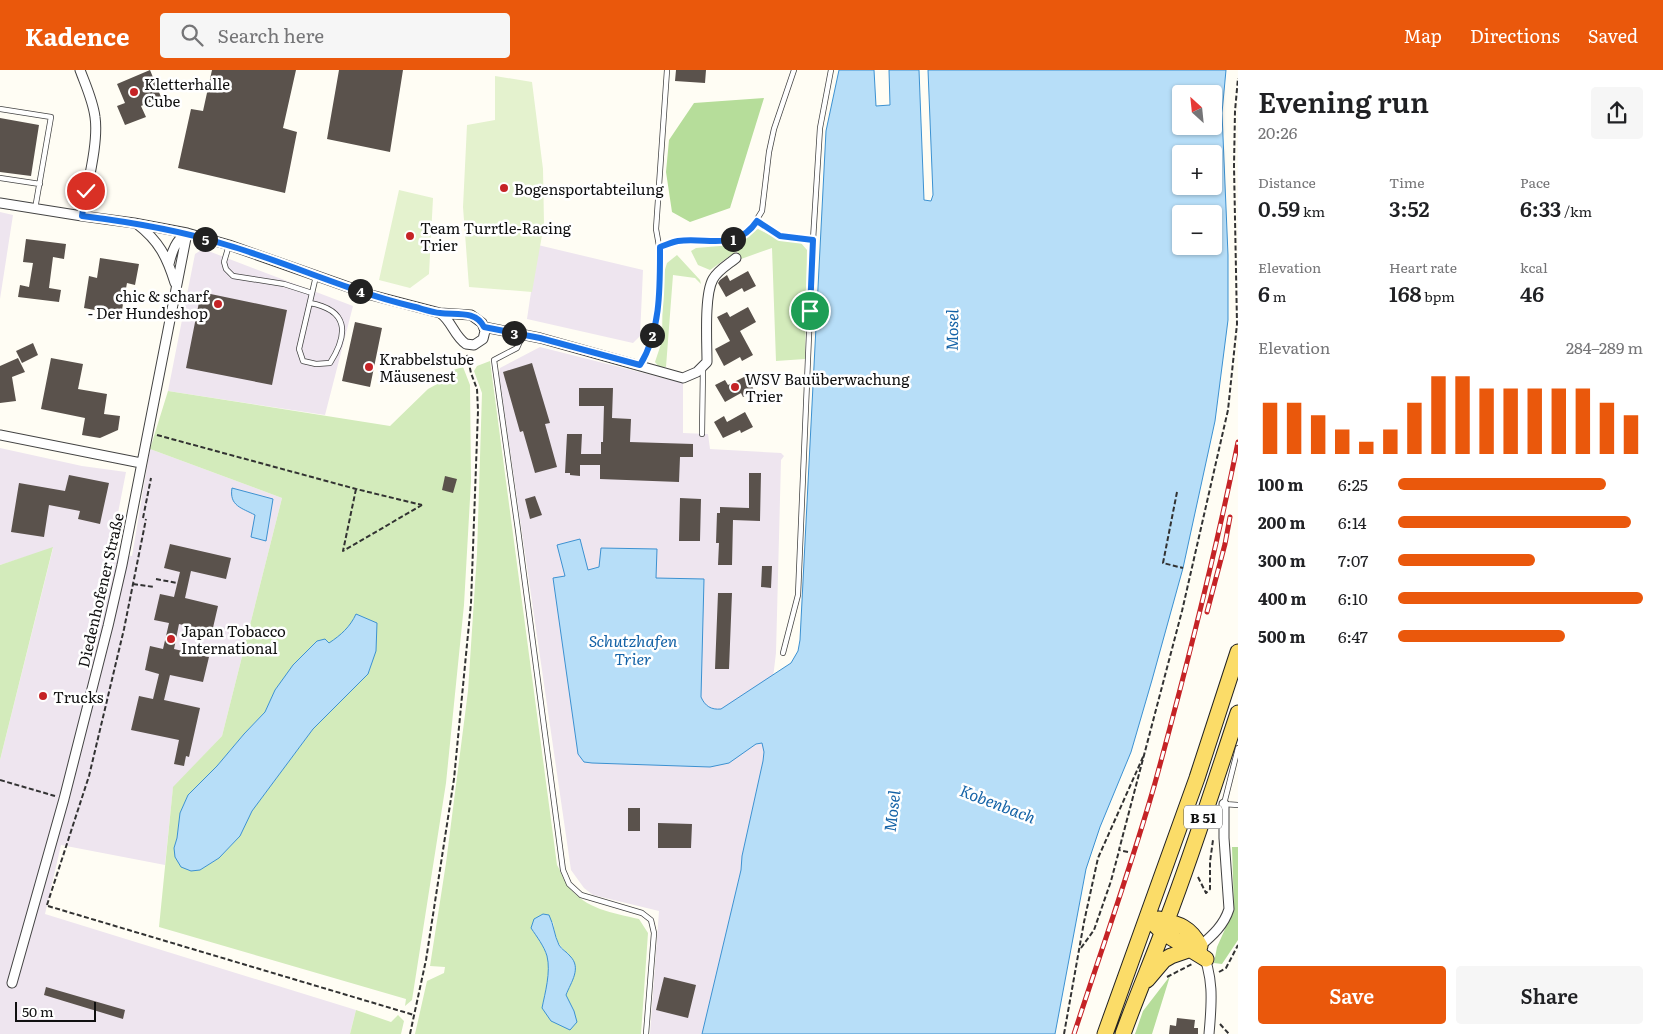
<!DOCTYPE html>
<html lang="en">
<head>
<meta charset="utf-8">
<style>
  :root { --surface:#fff; --page:#f6f6f6; --text:#202124; --muted:#757577; --accent:#ea580c }
  body { margin:0; font-family:Literata,serif; background:var(--page); color:var(--text); height:100vh; display:flex; flex-direction:column; font-size:19px; white-space:nowrap }
  * { box-sizing:border-box; margin:0 }
  p { font-size:16px; color:var(--muted) }
  .icon { flex:none; width:28px; height:28px; fill:none; stroke:currentColor; stroke-width:2; stroke-linecap:round; stroke-linejoin:round }
  .map { position:relative; flex:1; overflow:hidden }
  .sheet { display:flex; flex-direction:column; background:var(--surface); width:425px }
  .sheet>* { flex:none }
  .needle { width:32px; rotate:333deg }
  .fabs { position:absolute; left:1172px; top:15px; display:grid; gap:10px }
  .fabs a { display:grid; place-items:center; width:50px; height:50px; border-radius:5px; background:var(--surface); box-shadow:0 1px 4px #0004; font-size:25px }
  .scale { position:absolute; left:15px; bottom:12px; width:81px; box-sizing:border-box; padding-left:5px; border:2px solid #101010; border-top:0; font-size:14px; line-height:18px; white-space:nowrap; color:#101010; -webkit-text-stroke:4px #fff; paint-order:stroke }
  .pin { position:absolute; display:grid; place-items:center; width:42px; height:42px; color:#fff; margin:-21px; border:2px solid #fff; border-radius:50%; box-shadow:0 1px 5px #0007 }
  .km { position:absolute; width:25px; height:25px; margin:-12px; border-radius:50%; background:#222; color:#fff; font-size:14px; line-height:25px; text-align:center }
  .round { display:grid; place-items:center; flex:none; width:52px; height:52px; border-radius:5px; background:var(--page) }
  .head { display:flex; align-items:center; justify-content:space-between; height:85px; padding:0 20px }
  h1 { font-size:28px; font-weight:600; line-height:38px }
  .metrics { display:grid; grid-template-columns:repeat(3,1fr); gap:8px; height:85px; padding:5px 20px }
  .metrics div { display:grid; align-content:center }
  .metrics b { font-size:21px; font-weight:600 }
  .metrics small { font-size:14px; font-weight:400 }
  .metrics p { font-size:14px }
  .chart { height:140px; padding:10px 20px }
  .chart p { display:flex; justify-content:space-between }
  .chart svg { width:100%; height:90px; margin-top:5px; stroke:var(--accent); stroke-width:6 }
  .action { display:flex; gap:10px; margin-top:auto; padding:10px 20px }
  .action a { flex:1; height:58px; border-radius:5px; background:var(--accent); color:#fff; font-size:20px; font-weight:600; line-height:58px; text-align:center }
  .action a+a { background:var(--page); color:var(--text) }
  ul { padding:0 20px; list-style:none; font-size:16px }
  li { display:grid; grid-template-columns:80px 60px 1fr; align-items:center; height:38px }
  li i { height:12px; border-radius:6px; background:var(--accent) }
  header { display:flex; align-items:center; gap:30px; box-sizing:border-box; height:70px; padding:0 25px; background:var(--accent); color:#fff }
  header strong { font-size:24px }
  nav { display:flex; gap:28px; margin-inline-start:auto; font-size:18px }
  .search { width:350px; height:45px; background:var(--page); display:flex; align-items:center; gap:12px; box-sizing:border-box; padding:0 18px; border-radius:5px; color:var(--muted); font-size:19px }
  main { display:flex; flex:1; min-height:0 }
  .map>svg:first-child { display:block }
</style>
</head>
<body>
<header>
<strong>Kadence</strong>
<div class="search"><svg class="icon" aria-label="search" viewBox="0 0 24 24"><circle cx="10" cy="10" r="6"/><path d="M15 15l6 6"/></svg>Search here</div>
<nav><a>Map</a><a>Directions</a><a>Saved</a></nav>
</header>
<main>
<div class="map">
<svg width="1238" height="964" viewBox="0 0 1238 964">
  <rect width="100%" height="100%" fill="#fffdf4"/>
  <path fill="#eee5ef" d="M 0,142 L 13,145 L 0,229 Z
    M 538,175 L 643,200 L 640,266 L 633,273 L 527,249 Z
    M 203,179 L 353,236 L 325,345 L 168,321 L 195,184 Z
    M 540,277 L 683,313 L 683,363 L 708,364 L 710,379 L 781,383 L 784,386 L 781,390 L 776,583 L 763,691 L 742,786 L 741,800 L 702,964 L 650,964 L 659,841 L 593,825 L 584,818 L 571,800 L 499,304 L 500,298 Z
    M 0,378 L 82,396 L 126,402 L 110,484 L 132,486 L 150,379 L 282,428 L 222,666 L 173,718 L 165,795 L 61,775 L 45,844 L 356,940 L 350,964 L 0,964 L 0,690 L 53,478 L 0,495 Z"/>
  <path fill="#d3ebbb" fill-rule="evenodd" d="M 758,159 L 776,168 L 801,173 L 807,180 L 805,289 L 776,291 L 772,178 L 741,189 L 737,181 L 710,200 L 698,195 L 691,181 L 696,178 L 720,176 Z
    M 677,185 L 700,210 L 701,214 L 695,208 L 673,205 L 666,297 L 659,297 L 655,292 L 662,271 L 663,206 L 667,193 Z
    M 490,291 L 557,795 C 561,801 563,810 568,816 C 585,839 613,843 639,849 L 648,863 L 641,964 L 415,964 L 427,911 L 444,903 L 445,897 L 430,896 L 446,793 L 468,621 L 477,484 L 482,323 L 474,301 L 477,296 ZM 553,852 C 555,866 557,876 569,884 L 565,925 L 574,941 L 542,938 C 545,923 551,902 547,886 C 544,876 537,867 531,858 Z
    M 463,297 L 470,315 L 471,411 L 464,535 L 446,713 L 412,930 L 405,936 L 406,929 L 159,857 L 173,717 L 222,666 L 282,428 L 150,379 L 168,321 L 390,356 L 428,319 L 441,312 L 452,314 L 453,300 ZM 351,554 L 368,604 L 313,659 L 252,741 L 240,766 L 219,788 L 200,800 L 174,778 L 177,768 L 180,743 L 188,725 L 217,696 L 244,664 L 265,642 L 275,620 L 284,608 L 341,565 Z
    M 53,477 L 0,690 L 0,495 Z
    M 356,940 L 391,952 L 398,945 L 404,951 L 401,964 L 350,964 Z"/>
  <path fill="#b6dd9a" d="M 764,28 L 730,138 L 690,152 L 672,142 L 666,102 L 669,70 L 694,33 Z
    M 1232,777 L 1238,777 L 1238,870 L 1222,894 L 1214,893 L 1217,877 L 1234,839 Z
    M 1170,906 L 1152,964 L 1135,964 L 1143,941 Z"/>
  <path fill="#e4f2ce" d="M 495,6 L 532,12 L 543,99 L 544,154 L 532,222 L 469,217 L 463,137 L 467,55 L 495,50 Z
    M 399,120 L 433,128 L 429,204 L 410,218 L 379,210 Z"/>
  <path fill="#b7def8" stroke="#3c91d1" fill-rule="evenodd" d="M 839,0 L 874,0 L 876,36 L 890,35 L 889,0 L 919,0 L 924,130 L 931,131 L 933,125 L 928,0 L 1226,0 L 1222,43 L 1228,185 L 1228,250 L 1215,351 L 1183,498 L 1152,610 L 1131,682 L 1100,757 L 1086,799 L 1055,964 L 702,964 L 741,800 L 742,786 L 763,691 L 764,682 L 762,673 L 756,674 L 729,693 L 710,697 L 592,693 L 584,692 L 578,684 L 553,508 L 565,506 L 557,475 L 580,469 L 588,500 L 599,497 L 601,478 L 657,479 L 656,508 L 704,509 L 701,627 C 705,636 711,640 721,639 L 791,593 L 798,581 L 800,570 L 826,61 ZM 1181,24 L 1214,24 L 1214,56 L 1181,56 ZM 1181,84 L 1214,84 L 1214,116 L 1181,116 ZM 1181,144 L 1214,144 L 1214,176 L 1181,176 Z
    M 232,418 L 273,429 L 266,471 L 251,467 L 255,445 C 242,438 229,436 232,418 Z
    M 356,544 L 377,553 L 376,581 L 368,604 L 313,659 L 252,741 L 240,766 L 219,788 L 200,800 L 191,801 L 181,797 L 175,787 L 174,778 L 177,768 L 180,743 L 188,725 L 217,696 L 244,664 L 265,642 L 275,620 L 293,595 L 317,571 L 325,569 L 329,573 C 341,565 350,557 356,544 Z
    M 543,844 L 549,845 C 554,855 554,865 559,875 C 562,880 566,881 570,886 C 582,898 571,912 566,925 L 574,941 L 577,952 L 570,960 L 551,951 L 542,938 C 545,923 551,902 547,886 C 544,876 537,867 531,858 L 534,849 Z"/>
  <path fill="#5a524c" d="M 150,0 L 161,27 L 141,36 L 146,47 L 125,55 L 117,36 L 125,33 L 117,14 Z
    M 212,0 L 296,0 L 283,58 L 297,62 L 285,123 L 178,98 L 191,39 L 203,41 Z
    M 339,0 L 403,0 L 390,82 L 327,69 Z
    M 676,0 L 706,0 L 705,13 L 675,11 Z
    M 0,48 L 39,55 L 31,106 L 0,102 Z
    M 26,169 L 66,174 L 64,189 L 53,187 L 49,218 L 61,220 L 59,232 L 18,227 L 20,215 L 29,217 L 33,193 L 23,192 Z
    M 100,188 L 139,194 L 135,215 L 127,213 L 121,245 L 84,238 L 89,206 L 97,208 Z
    M 748,201 L 756,216 L 744,222 L 742,218 L 726,227 L 718,213 L 720,210 L 727,205 L 730,211 Z
    M 201,222 L 287,240 L 272,315 L 186,298 Z
    M 748,237 L 756,252 L 740,261 L 753,285 L 742,291 L 740,287 L 724,296 L 715,279 L 730,271 L 717,247 L 727,242 L 730,247 Z
    M 355,252 L 382,258 L 370,317 L 342,311 Z
    M 33,273 L 38,285 L 22,293 L 16,281 Z
    M 18,288 L 25,302 L 12,307 L 16,331 L 0,333 L 0,296 Z
    M 51,288 L 83,294 L 78,319 L 107,324 L 104,344 L 120,346 L 118,360 L 100,368 L 82,365 L 85,348 L 41,339 Z
    M 532,293 L 550,353 L 545,354 L 557,397 L 535,403 L 523,361 L 520,362 L 503,302 Z
    M 746,306 L 754,320 L 743,327 L 741,323 L 725,332 L 715,315 L 725,310 L 728,315 Z
    M 579,318 L 613,318 L 612,348 L 631,349 L 630,372 L 693,374 L 693,387 L 680,387 L 679,412 L 600,409 L 600,395 L 580,395 L 580,406 L 570,405 L 570,403 L 565,403 L 567,364 L 582,364 L 581,384 L 601,384 L 601,372 L 603,372 L 604,336 L 579,336 Z
    M 745,342 L 753,357 L 741,363 L 740,360 L 723,368 L 714,352 L 724,346 L 727,352 Z
    M 749,403 L 761,403 L 760,451 L 733,450 L 732,495 L 718,495 L 719,473 L 716,473 L 717,443 L 720,443 L 720,437 L 749,438 Z
    M 69,405 L 109,413 L 100,454 L 78,449 L 80,441 L 49,435 L 44,467 L 11,462 L 19,413 L 65,421 Z
    M 445,406 L 457,409 L 453,423 L 442,420 Z
    M 535,426 L 542,445 L 530,449 L 525,429 Z
    M 680,428 L 701,429 L 700,471 L 679,471 Z
    M 170,474 L 231,488 L 226,509 L 191,501 L 185,528 L 218,536 L 212,562 L 179,554 L 174,579 L 209,587 L 203,612 L 170,605 L 164,630 L 200,638 L 189,687 L 186,686 L 184,696 L 174,694 L 179,670 L 131,660 L 139,626 L 153,629 L 159,604 L 145,600 L 150,576 L 163,579 L 169,553 L 154,550 L 160,524 L 174,527 L 180,502 L 164,498 Z
    M 762,496 L 772,496 L 771,518 L 761,517 Z
    M 718,523 L 732,523 L 729,599 L 715,599 Z
    M 628,738 L 640,738 L 640,761 L 628,761 Z
    M 658,753 L 692,754 L 691,778 L 658,778 Z
    M 664,907 L 696,915 L 688,948 L 656,940 Z
    M 46,917 L 125,940 L 123,949 L 44,925 Z
    M 1177,948 L 1195,950 L 1194,958 L 1198,958 L 1198,964 L 1169,964 L 1170,955 L 1176,956 Z"/>
  <g fill="none" stroke-linecap="round" stroke-linejoin="round">
    <defs>
      <path id="lane" d="M 0,39 L 51,47 L 35,139
        M 0,108 L 40,114
        M 757,151 L 780,166 L 813,170
        M 229,175 L 224,192 L 226,199 L 233,206 L 284,214 L 312,223
        M 660,177 L 678,171 L 718,172 L 736,169 L 749,162 L 762,141 L 769,82 L 774,59 L 794,0
        M 310,233 C 348,240 349,263 330,293 L 316,294 L 303,291 L 299,279 L 316,206
        M 523,265 L 517,278 L 494,290 L 518,460 L 563,800 L 569,814 L 581,825 L 642,843 L 651,850 L 654,863 L 646,964
        M 640,295 C 643,290 648,284 649,279 C 660,243 664,195 656,159 L 667,0
        M 702,364 L 703,297
        M 783,583 L 798,525 L 813,170 L 820,58 L 831,0
        M 1238,678 L 1224,734 L 1238,735"/>
      <path id="street" d="M 80,0 C 86,16 93,31 95,47 C 99,74 86,119 82,146
        M 0,133 L 82,146 L 134,153 L 187,163 L 229,175 L 371,225 L 440,243 L 471,245 L 482,253 L 485,261 L 483,269 L 474,275 L 466,274 C 454,266 452,251 440,243
        M 137,154 C 159,171 167,187 175,213
        M 169,194 C 172,181 176,170 187,163
        M 484,257 L 540,268 L 683,308 L 697,302 L 707,292 C 707,272 704,225 713,209 C 718,200 729,194 736,188
        M 0,365 L 141,393
        M 12,913 L 64,729 L 108,556 L 122,495 L 187,163
        M 1209,964 C 1212,931 1214,906 1200,876 C 1213,865 1224,855 1229,839 L 1224,768 L 1224,734"/>
      <path id="primary" d="M 1155,855 L 1162,862 L 1206,889
        M 1147,910 L 1164,890 L 1171,886 L 1200,876 C 1190,857 1179,854 1159,849
        M 1105,964 L 1197,708 L 1238,582
        M 1123,964 C 1137,925 1153,888 1167,850 C 1193,782 1215,712 1238,643"/>
    </defs>
    <use href="#lane" stroke="#434343" stroke-width="6"/>
    <use href="#street" stroke="#434343" stroke-width="11"/>
    <use href="#primary" stroke="#212121" stroke-width="17"/>
    <path stroke="#323232" stroke-width="2" stroke-dasharray="5 2.5" stroke-linecap="butt" d="M 157,365 L 356,419 L 422,435
      M 356,419 L 343,481 L 422,435
      M 1177,422 L 1163,493 L 1183,498
      M 143,448 L 151,408
      M 156,509 L 177,513
      M 133,514 L 154,517
      M 0,710 L 55,726
      M 1128,782 L 1119,780 L 1182,541 L 1228,340 L 1237,254 L 1234,96 L 1235,41 L 1238,8
      M 1198,807 L 1206,823 L 1210,819 L 1210,792 L 1213,770
      M 47,835 L 89,706 L 124,559 L 146,449
      M 48,836 L 414,945
      M 1081,878 L 1094,860 L 1111,811 L 1119,781
      M 1219,902 L 1226,898 L 1238,875
      M 1167,907 L 1192,894
      M 1220,954 L 1229,964
      M 410,964 L 426,890 L 454,709 L 471,533 L 478,341 L 477,319 L 471,303 L 467,285
      M 1064,964 L 1084,852 L 1098,788 L 1143,687"/>
    <use href="#lane" stroke="#fff" stroke-width="4.5"/>
    <use href="#street" stroke="#fff" stroke-width="9"/>
    <use href="#primary" stroke="#fbdc68" stroke-width="15"/>
    <defs>
      <path id="rail" d="M 1207,542 L 1225,474 L 1230,447
        M 1074,964 C 1101,881 1131,797 1155,713 C 1186,600 1215,486 1238,372"/>
    </defs>
    <use href="#rail" stroke="#c52326" stroke-width="5"/>
    <use href="#rail" stroke="#fff" stroke-width="3" stroke-dasharray="9" stroke-linecap="butt"/>
  </g>
  <g fill="none" stroke-linecap="round" stroke-linejoin="round">
    <defs>
      <path id="route" d="M 86,121 L 82,146 C 131,152 179,160 227,175 C 289,193 348,221 411,236 C 420,238 431,242 440,243 C 456,245 476,240 484,257 L 540,268 L 640,295 C 661,261 660,216 660,177 C 666,175 672,172 678,171 C 709,167 736,182 757,151 L 780,166 L 813,170 L 810,241"/>
    </defs>
    <use href="#route" stroke="#fff" stroke-width="10"/>
    <use href="#route" stroke="#1a73e8" stroke-width="6"/>
  </g>
  <g fill="#c52326" stroke="#fff" stroke-width="2">
    <circle cx="134" cy="22" r="5"/>
    <circle cx="504" cy="118" r="5"/>
    <circle cx="410" cy="166" r="5"/>
    <circle cx="218" cy="234" r="5"/>
    <circle cx="369" cy="297" r="5"/>
    <circle cx="735" cy="317" r="5"/>
    <circle cx="171" cy="569" r="5"/>
    <circle cx="43" cy="626" r="5"/>
  </g>
  <g text-anchor="middle" dominant-baseline="central" stroke-width="5" stroke-linejoin="round" paint-order="stroke">
    <rect fill="#fff" stroke="#585858" stroke-width="1" x="1184" y="735.5" width="38" height="23" rx="4"/>
    <g font-size="14" font-weight="bold" fill="#101010">
      <text x="1203" y="747">B 51</text>
    </g>
    <g font-size="15" fill="#101010" stroke="#fff" text-anchor="start">
      <text x="144" y="13">Kletterhalle<tspan x="144" dy="17">Cube</tspan></text>
      <text x="514" y="118">Bogensportabteilung</text>
      <text x="420" y="157">Team Turrtle-Racing<tspan x="420" dy="17">Trier</tspan></text>
      <text x="208" y="225" text-anchor="end">chic &amp; scharf<tspan x="208" dy="17">- Der Hundeshop</tspan></text>
      <text x="379" y="288">Krabbelstube<tspan x="379" dy="17">Mäusenest</tspan></text>
      <text x="745" y="308">WSV Bauüberwachung<tspan x="745" dy="17">Trier</tspan></text>
      <text x="181" y="560">Japan Tobacco<tspan x="181" dy="17">International</tspan></text>
      <text x="53" y="626">Trucks</text>
    </g>
    <g font-size="15" fill="#101010" stroke="#fff">
      <text transform="translate(100 520) rotate(-77)">Diedenhofener Straße</text>
    </g>
    <g font-size="16" font-style="italic" fill="#1563a7" stroke="#fff">
      <text transform="translate(951 260) rotate(-89)">Mosel</text>
      <text x="633" y="570">Schutzhafen<tspan x="633" dy="18">Trier</tspan></text>
      <text transform="translate(998 733) rotate(21)">Kobenbach</text>
      <text transform="translate(891 741) rotate(-83)">Mosel</text>
    </g>
  </g>
</svg>
<div class="fabs">
<a><svg class="needle" viewBox="-14 -14 28 28"><path d="M0-13l5 13h-10z" fill="#e53935"/><path d="M0 13l5-13h-10z" fill="#757577"/></svg></a>
<a>+</a>
<a>−</a>
</div>
<div class="scale">50 m</div>
<div class="pin" style="left:810px;top:241px;background:#1e9e55"><svg class="icon" aria-label="arrive" viewBox="0 0 24 24"><path d="M6 21V4h12l-3 4 3 4H6"/></svg></div>
<div class="pin" style="left:86px;top:121px;background:#d93025"><svg class="icon" aria-label="check" viewBox="0 0 24 24"><path d="M5 12l5 5 9-10"/></svg></div>
<b class="km" style="left:733px;top:169px">1</b>
<b class="km" style="left:652px;top:265px">2</b>
<b class="km" style="left:514px;top:263px">3</b>
<b class="km" style="left:360px;top:221px">4</b>
<b class="km" style="left:205px;top:169px">5</b>
</div>
<section class="sheet">
<div class="head"><div><h1>Evening run</h1><p>20:26</p></div><a class="round"><svg class="icon" aria-label="share" viewBox="0 0 24 24"><path d="M12 15V3M7 8l5-5 5 5M5 13v7h14v-7"/></svg></a></div>
<div class="metrics">
<div><p>Distance</p><b>0.59<small> km</small></b></div>
<div><p>Time</p><b>3:52</b></div>
<div><p>Pace</p><b>6:33<small> /km</small></b></div>
</div>
<div class="metrics">
<div><p>Elevation</p><b>6<small> m</small></b></div>
<div><p>Heart rate</p><b>168<small> bpm</small></b></div>
<div><p>kcal</p><b>46</b></div>
</div>
<div class="chart"><p><span>Elevation</span>284–289 m</p>
<svg viewBox="0 0 160 44" preserveAspectRatio="none"><path d="M5 44V19M15 44V19M25 44V25M35 44V32M45 44V38M55 44V32M65 44V19M75 44V6M85 44V6M95 44V12M105 44V12M115 44V12M125 44V12M135 44V12M145 44V19M155 44V25"/></svg>
</div>
<ul>
<li><b>100 m</b>6:25<i style="width:85%"></i></li>
<li><b>200 m</b>6:14<i style="width:95%"></i></li>
<li><b>300 m</b>7:07<i style="width:56%"></i></li>
<li><b>400 m</b>6:10<i style="width:100%"></i></li>
<li><b>500 m</b>6:47<i style="width:68%"></i></li>
</ul>
<div class="action"><a>Save</a><a>Share</a></div>
</section>
</main>
</body>
</html>
